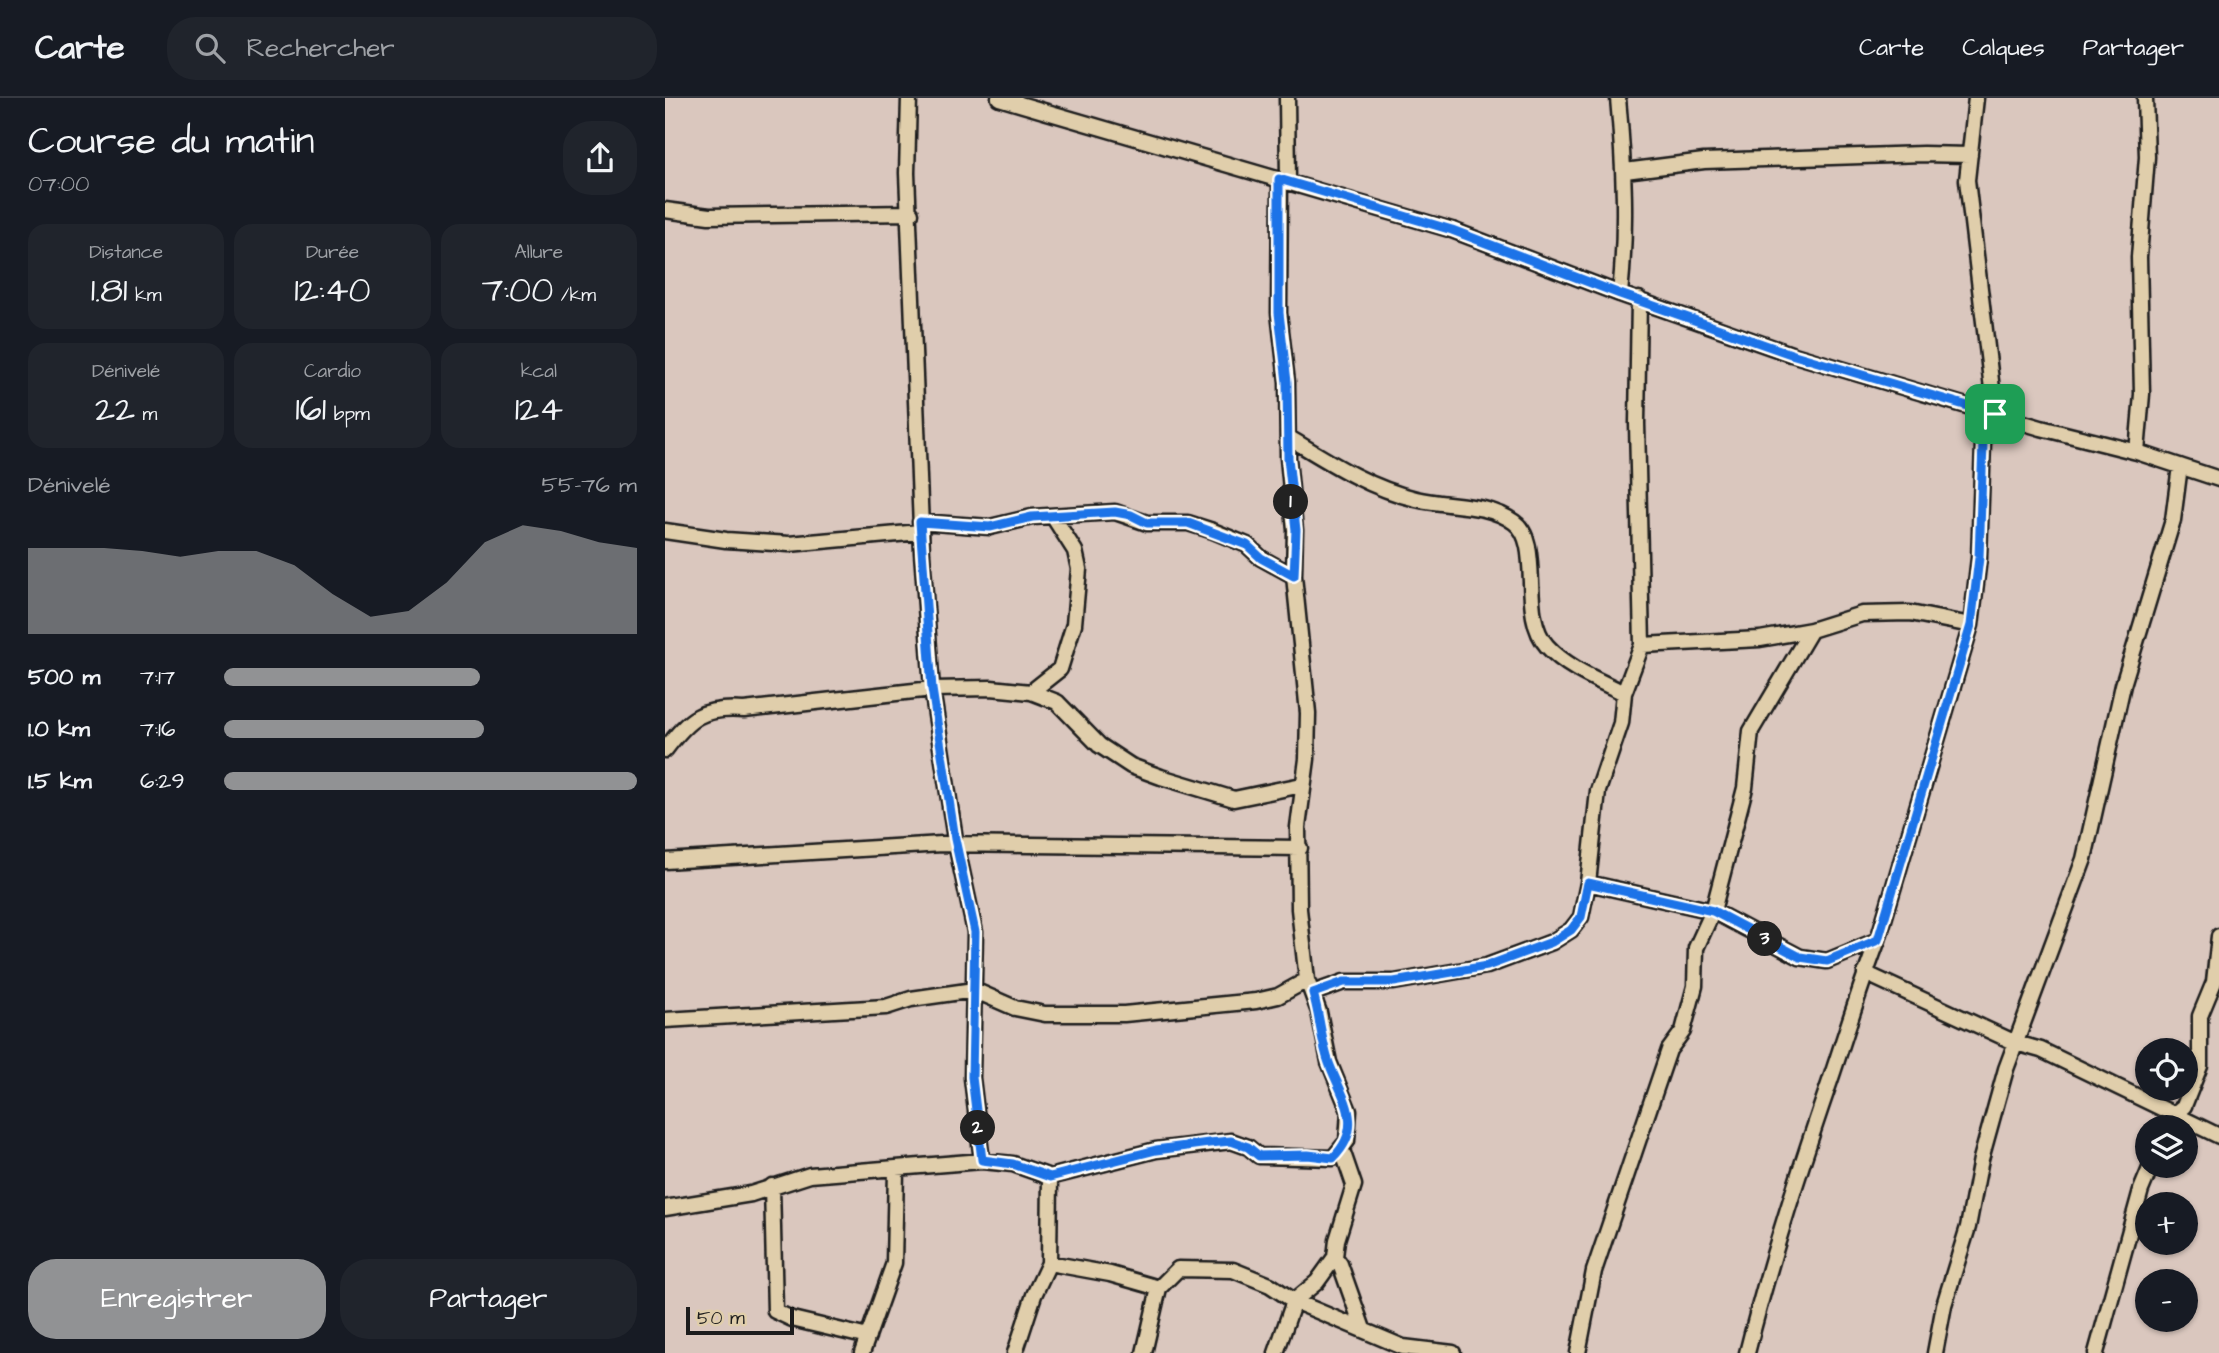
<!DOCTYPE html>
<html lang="fr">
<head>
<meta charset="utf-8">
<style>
  :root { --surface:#171b24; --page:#20242c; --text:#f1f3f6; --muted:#9ea1a6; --line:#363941; --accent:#919294 }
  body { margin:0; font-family:"Architects Daughter",sans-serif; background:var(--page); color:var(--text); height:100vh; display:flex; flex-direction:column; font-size:26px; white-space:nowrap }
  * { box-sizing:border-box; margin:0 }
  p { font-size:23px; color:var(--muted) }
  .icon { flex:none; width:38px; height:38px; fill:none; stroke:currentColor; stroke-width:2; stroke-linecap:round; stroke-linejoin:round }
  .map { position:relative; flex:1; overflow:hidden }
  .side { display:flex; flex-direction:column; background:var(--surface); width:665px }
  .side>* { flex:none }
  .controls { position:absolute; left:1470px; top:940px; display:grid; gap:14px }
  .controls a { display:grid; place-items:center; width:63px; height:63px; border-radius:50%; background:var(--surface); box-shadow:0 2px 5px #0004; font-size:35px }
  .scale { position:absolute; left:21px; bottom:18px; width:108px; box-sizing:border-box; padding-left:7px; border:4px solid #1c1c1c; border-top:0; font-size:19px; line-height:24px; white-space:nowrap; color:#1c1c1c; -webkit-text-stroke:5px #e0ceab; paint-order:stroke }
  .pin { position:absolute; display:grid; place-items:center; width:60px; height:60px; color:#fff; margin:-30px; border-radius:14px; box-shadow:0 4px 10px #0006 }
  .km { position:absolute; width:35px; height:35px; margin:-18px; border-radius:50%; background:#222; color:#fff; font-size:19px; line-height:35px; text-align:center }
  .round { display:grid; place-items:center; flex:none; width:74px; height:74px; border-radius:28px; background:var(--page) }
  .overview { display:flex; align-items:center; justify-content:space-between; height:119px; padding:0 28px }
  h1 { font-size:38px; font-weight:600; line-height:52px }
  .stats { display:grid; grid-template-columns:repeat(3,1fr); gap:10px; height:119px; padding:7px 28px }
  .stats div { display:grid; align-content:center; border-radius:18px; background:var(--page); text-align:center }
  .stats b { font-size:35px; font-weight:600 }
  .stats small { font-size:19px; font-weight:400 }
  .stats p { font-size:19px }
  .chart { height:196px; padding:14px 28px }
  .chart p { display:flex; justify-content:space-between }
  .chart svg { width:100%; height:126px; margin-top:7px; fill:var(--accent); opacity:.7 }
  .cta { display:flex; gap:14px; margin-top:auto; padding:14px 28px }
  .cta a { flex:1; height:80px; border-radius:28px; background:var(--accent); color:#fff; font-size:28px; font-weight:600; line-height:80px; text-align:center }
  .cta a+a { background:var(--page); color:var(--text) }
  ul { padding:0 28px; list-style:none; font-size:23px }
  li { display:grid; grid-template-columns:112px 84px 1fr; align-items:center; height:52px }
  li i { height:18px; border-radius:9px; background:var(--accent) }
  header { display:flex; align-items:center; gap:42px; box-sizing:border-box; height:98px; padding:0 35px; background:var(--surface); border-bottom:2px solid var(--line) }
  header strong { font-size:33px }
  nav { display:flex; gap:38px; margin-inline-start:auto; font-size:24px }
  .search { width:490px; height:63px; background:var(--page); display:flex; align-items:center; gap:18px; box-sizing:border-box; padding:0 24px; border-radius:28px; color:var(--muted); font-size:26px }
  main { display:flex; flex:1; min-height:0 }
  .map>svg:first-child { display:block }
</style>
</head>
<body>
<header>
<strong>Carte</strong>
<div class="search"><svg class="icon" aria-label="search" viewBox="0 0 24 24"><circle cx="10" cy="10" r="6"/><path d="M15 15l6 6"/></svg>Rechercher</div>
<nav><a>Carte</a><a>Calques</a><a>Partager</a></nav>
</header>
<main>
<section class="side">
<div class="overview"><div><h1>Course du matin</h1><p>07:00</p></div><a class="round"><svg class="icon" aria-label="share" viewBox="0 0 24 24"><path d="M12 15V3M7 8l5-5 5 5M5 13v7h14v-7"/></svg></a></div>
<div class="stats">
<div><p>Distance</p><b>1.81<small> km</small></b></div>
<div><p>Durée</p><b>12:40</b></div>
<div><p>Allure</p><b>7:00<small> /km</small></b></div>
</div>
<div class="stats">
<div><p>Dénivelé</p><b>22<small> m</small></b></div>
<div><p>Cardio</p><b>161<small> bpm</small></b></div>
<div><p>kcal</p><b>124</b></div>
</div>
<div class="chart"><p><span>Dénivelé</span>55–76 m</p>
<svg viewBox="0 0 160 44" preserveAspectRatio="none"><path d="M0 44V14L10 14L20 14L30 15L40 17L50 15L60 15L70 20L80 30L90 38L100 36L110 26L120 12L130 6L140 8L150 12L160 14V44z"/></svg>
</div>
<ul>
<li><b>500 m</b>7:17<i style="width:62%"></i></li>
<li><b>1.0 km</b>7:16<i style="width:63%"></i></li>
<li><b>1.5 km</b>6:29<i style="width:100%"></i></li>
</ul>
<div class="cta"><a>Enregistrer</a><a>Partager</a></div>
</section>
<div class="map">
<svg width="1554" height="1255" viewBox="0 0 1554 1255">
  <rect width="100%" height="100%" fill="#dac7be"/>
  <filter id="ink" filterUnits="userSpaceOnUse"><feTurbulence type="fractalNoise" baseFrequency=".0143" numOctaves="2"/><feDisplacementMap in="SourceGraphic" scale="14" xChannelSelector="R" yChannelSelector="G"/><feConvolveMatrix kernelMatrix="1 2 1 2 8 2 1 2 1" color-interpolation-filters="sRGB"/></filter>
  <g filter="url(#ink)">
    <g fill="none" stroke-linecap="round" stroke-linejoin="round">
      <defs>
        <path id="minor" d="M 244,0 L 242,75 L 257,455 L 267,591 L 290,741 L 310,834 L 307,980 L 317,1063 L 348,1066 L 385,1079 L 384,1165 L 445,1176 L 494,1190 L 479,1255
          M 334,0 L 787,132 L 955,196 L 1126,256 L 1376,330 L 1472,354 L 1554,381
          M 622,0 L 623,82
          M 953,0 C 959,66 962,130 955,196
          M 960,73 L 1039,63 L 1258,56 L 1305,57
          M 0,112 L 44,118 L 246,115
          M 623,339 C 664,364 704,390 751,401 C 783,409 821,404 849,424 C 879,445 853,516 882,548 C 902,570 933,582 959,595
          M 1472,354 L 1477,296 L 1474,159 L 1482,59 L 1480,0
          M 255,424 L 325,429 L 367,419 L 450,414 L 482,425 L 523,425 L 548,433 L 582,447 L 596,460 L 629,478
          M 0,433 L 61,442 L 124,446 L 255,434
          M 977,547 L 1095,541 L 1146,532 L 1197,516 L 1245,515 L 1306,527
          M 366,594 L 395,571 L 409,526 L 414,471 L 410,453 L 389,420
          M 0,652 C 25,619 37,609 79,612 L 267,591 L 326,590 L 366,594 L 392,604 L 434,647 L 466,668 L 496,679 L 569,701 L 637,687
          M 0,763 L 277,746 L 635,750
          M 923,785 L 1048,813 L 1135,859 L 1162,863 L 1213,842
          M 1200,875 L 1351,945 L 1376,952 L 1554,1038
          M 648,895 L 679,884 L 729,884 L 822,868 L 887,844 L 906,832 L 916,819 L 923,785 L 933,693 L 956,625 L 959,595 L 977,547 L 972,325 L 974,201
          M 0,922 L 221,909 L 246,901 L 309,892 L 350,910 L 380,916 L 459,916 L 591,903 L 613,898 L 642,882
          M 1503,1029 L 1508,1017 L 1519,1008 L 1535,968 L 1535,918 L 1549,884 L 1554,838
          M 677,1052 L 689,1087 L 672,1142 L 670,1159 L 675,1166 L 698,1231
          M 385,1079 L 491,1052 L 566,1043 L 583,1049 L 594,1058 L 668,1060 L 682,1043 L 684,1013 L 664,964 L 654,914 L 642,882 L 634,811 L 633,729 L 642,661 L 643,615 L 629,478 L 630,432 L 623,360 L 622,284 L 614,215 L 615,81
          M 107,1088 L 110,1213 L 127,1221 L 203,1239
          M 0,1110 L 86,1096 L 145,1077 L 317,1063
          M 494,1190 L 513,1171 L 568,1172 L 605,1187 L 629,1203 L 738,1249 L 788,1255
          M 197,1255 L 229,1165 L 231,1072
          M 350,1255 L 369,1197 L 384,1165
          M 611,1255 L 629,1203 L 652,1184 L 670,1159
          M 913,1255 L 929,1173 L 1004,952 L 1018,933 L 1030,888 L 1031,850 L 1048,813 L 1080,690 L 1086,633 L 1146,532
          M 1082,1255 C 1105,1163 1134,1073 1165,983 C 1181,936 1195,888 1213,842 L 1306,527 L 1314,460 L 1318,345 L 1321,329 L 1330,316 L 1302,82 L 1311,0
          M 1270,1255 L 1279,1207 L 1303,1129 L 1316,1061 L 1341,971 L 1419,761 L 1458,587 L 1508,422 L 1515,368
          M 1431,1255 L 1476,1092 L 1486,1068"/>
      </defs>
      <use href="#minor" stroke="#1c1c1c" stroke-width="19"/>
      <use href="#minor" stroke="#e0ceab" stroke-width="14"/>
    </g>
  </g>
  <g fill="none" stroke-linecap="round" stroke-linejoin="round" filter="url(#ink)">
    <defs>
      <path id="route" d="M 614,81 L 787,132 L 955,196 L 1126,256 L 1330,316 L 1321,329 L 1318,345 L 1314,460 L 1306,527 L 1213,842 L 1162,863 L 1135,859 L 1048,813 L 923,785 L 916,819 L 906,832 L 887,844 L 822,868 L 729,884 L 679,884 L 648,895 C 655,918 656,943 664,965 C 677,1000 701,1027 668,1060 L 643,1057 L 594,1058 L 583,1049 L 566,1043 L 544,1045 L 491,1052 L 385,1079 L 348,1066 L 317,1062 L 307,979 L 310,834 L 290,741 L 267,591 L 255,424 L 325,429 L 367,419 L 450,414 L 466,417 L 482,425 L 523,425 L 582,447 L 596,460 L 629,478 L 631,432 L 623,360 L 622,284 L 614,215 Z"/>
    </defs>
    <use href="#route" stroke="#fff" stroke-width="14"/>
    <use href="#route" stroke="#1a73e8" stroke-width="9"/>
  </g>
</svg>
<div class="controls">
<a><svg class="icon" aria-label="locate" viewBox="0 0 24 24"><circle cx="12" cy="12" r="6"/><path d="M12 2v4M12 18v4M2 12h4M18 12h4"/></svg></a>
<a><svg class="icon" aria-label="layers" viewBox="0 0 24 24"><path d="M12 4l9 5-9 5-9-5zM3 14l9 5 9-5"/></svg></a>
<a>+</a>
<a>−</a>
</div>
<div class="scale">50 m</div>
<div class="pin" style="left:1330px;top:316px;background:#1e9e55"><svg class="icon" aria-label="arrive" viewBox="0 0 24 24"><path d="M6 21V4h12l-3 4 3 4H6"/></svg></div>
<b class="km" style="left:626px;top:404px">1</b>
<b class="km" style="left:313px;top:1030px">2</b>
<b class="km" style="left:1100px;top:841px">3</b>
</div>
</main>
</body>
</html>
